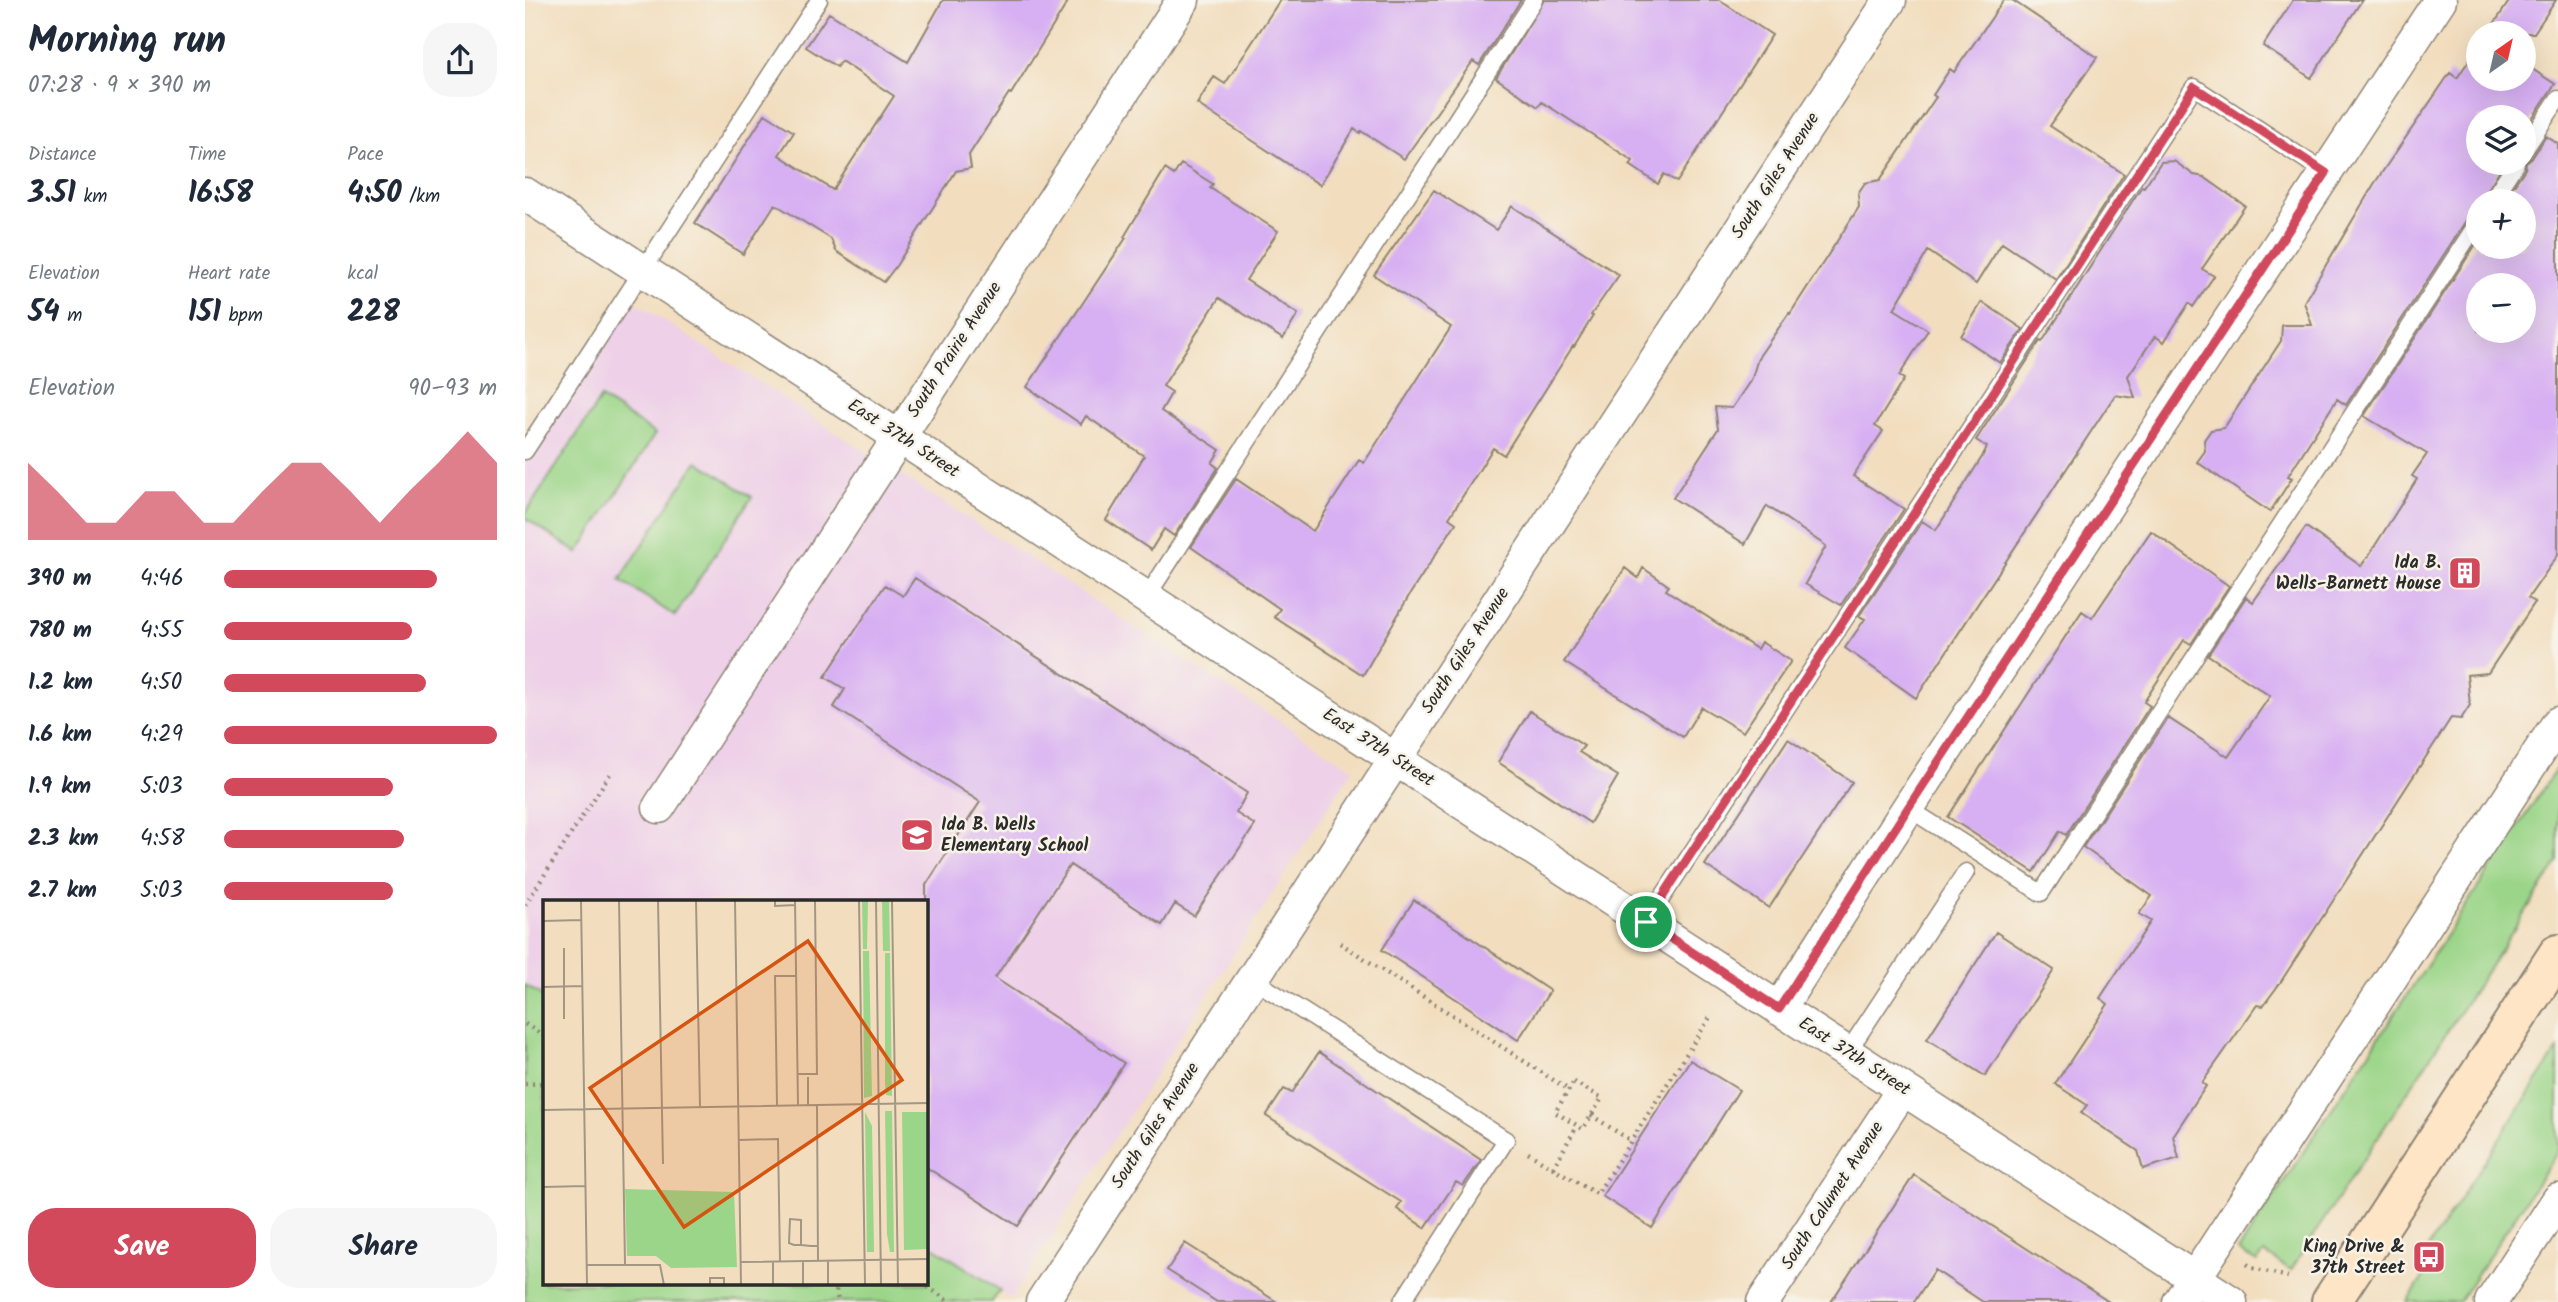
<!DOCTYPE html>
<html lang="en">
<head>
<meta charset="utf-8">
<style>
  :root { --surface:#fff; --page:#f6f6f7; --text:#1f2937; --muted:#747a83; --accent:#d1495b }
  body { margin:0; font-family:Kalam,sans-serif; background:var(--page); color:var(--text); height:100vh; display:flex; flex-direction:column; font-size:26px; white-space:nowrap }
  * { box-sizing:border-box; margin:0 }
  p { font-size:23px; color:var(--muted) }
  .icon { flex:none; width:38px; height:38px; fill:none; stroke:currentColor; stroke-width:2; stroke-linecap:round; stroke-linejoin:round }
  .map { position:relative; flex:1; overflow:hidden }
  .side { display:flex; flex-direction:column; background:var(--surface); width:525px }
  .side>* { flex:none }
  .needle { width:46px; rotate:34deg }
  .buttons { position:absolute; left:1941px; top:21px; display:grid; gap:14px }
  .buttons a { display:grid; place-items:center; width:70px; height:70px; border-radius:50%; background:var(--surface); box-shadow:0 7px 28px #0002; font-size:35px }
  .pin { position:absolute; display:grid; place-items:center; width:60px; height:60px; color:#fff; margin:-30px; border:4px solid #fff; border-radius:50%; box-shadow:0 2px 7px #0007 }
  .round { display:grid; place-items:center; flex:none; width:74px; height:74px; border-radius:28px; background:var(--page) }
  .headline { display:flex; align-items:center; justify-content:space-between; height:119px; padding:0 28px }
  h1 { font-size:38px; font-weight:800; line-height:52px }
  .metrics { display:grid; grid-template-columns:repeat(3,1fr); gap:10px; height:119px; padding:7px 28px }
  .metrics div { display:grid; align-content:center }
  .metrics b { font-size:30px; font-weight:800 }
  .metrics small { font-size:19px; font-weight:400 }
  .metrics p { font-size:19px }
  .chart { height:196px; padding:14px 28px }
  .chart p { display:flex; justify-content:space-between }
  .chart svg { width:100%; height:126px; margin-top:7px; fill:var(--accent); opacity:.7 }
  .primary-button { display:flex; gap:14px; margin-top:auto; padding:14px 28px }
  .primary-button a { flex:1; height:80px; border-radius:28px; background:var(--accent); color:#fff; font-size:28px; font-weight:800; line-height:80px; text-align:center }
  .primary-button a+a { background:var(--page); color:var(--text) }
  ul { padding:0 28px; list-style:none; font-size:23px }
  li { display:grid; grid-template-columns:112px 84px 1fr; align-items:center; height:52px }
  li i { height:18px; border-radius:9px; background:var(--accent) }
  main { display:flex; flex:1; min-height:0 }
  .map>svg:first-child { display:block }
</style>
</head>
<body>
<main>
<section class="side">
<div class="headline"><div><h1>Morning run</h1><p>07:28 · 9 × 390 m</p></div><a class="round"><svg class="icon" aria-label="share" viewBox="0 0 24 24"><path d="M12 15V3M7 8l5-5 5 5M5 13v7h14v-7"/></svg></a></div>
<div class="metrics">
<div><p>Distance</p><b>3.51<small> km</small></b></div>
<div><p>Time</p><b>16:58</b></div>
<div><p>Pace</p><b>4:50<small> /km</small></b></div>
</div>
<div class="metrics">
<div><p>Elevation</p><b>54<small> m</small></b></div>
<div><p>Heart rate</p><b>151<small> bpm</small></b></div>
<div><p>kcal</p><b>228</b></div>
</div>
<div class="chart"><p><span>Elevation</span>90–93 m</p>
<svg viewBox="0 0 160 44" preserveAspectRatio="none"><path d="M0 44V17L10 27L20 38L30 38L40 27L50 27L60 38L70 38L80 27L90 17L100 17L110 27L120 38L130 27L140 17L150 6L160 17V44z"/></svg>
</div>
<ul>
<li><b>390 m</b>4:46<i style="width:78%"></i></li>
<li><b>780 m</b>4:55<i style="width:69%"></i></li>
<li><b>1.2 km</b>4:50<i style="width:74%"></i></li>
<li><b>1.6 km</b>4:29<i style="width:100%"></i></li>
<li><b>1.9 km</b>5:03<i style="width:62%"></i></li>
<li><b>2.3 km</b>4:58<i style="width:66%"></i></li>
<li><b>2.7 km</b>5:03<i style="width:62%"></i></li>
</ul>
<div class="primary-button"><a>Save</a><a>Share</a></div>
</section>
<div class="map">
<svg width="2033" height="1302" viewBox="0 0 2033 1302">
  <rect width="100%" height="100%" fill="#f7f3e8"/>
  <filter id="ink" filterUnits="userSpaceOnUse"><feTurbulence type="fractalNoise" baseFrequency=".0143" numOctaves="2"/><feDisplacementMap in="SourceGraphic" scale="14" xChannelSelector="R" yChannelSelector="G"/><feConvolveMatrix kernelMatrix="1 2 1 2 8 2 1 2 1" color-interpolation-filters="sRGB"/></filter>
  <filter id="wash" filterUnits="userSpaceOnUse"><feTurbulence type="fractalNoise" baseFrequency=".00686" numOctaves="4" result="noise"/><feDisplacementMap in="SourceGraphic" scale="28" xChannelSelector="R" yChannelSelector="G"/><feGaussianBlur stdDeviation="1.57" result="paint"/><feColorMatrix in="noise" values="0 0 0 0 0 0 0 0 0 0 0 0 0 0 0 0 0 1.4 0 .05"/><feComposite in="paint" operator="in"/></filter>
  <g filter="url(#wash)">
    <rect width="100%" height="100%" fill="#f2debf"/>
    <path fill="#eed0e8" d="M 101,296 L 828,769 L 486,1299 L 401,1242 L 401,901 L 19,901 L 19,997 L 0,985 L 0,451 Z"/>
    <path fill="#9bd589" stroke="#63805a" stroke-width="2" d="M 76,398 L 130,434 L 53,553 L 0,518 L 0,514 Z
      M 172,461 L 227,497 L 150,616 L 95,580 Z
      M 2033,766 L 2033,862 L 1766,1270 L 1739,1253 L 1732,1262 L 1713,1251 Z
      M 0,985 L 19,997 L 19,1283 L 401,1283 L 401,1242 L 475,1290 L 467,1302 L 0,1302 Z
      M 2033,1049 L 2033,1151 L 1934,1302 L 1882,1302 L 1913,1255 L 1903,1248 Z"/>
    <g id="blocks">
      <path fill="#d7aff3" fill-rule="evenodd" d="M 418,0 L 544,0 L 486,94 L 484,93 L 444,155 L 446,168 L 431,171 L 371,266 L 359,282 L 311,251 L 306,239 L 250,204 L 218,254 L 170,223 L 240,114 L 269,132 L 254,155 L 308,190 L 369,96 L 316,61 L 312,67 L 281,47 L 304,13 L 383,62 Z
        M 755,0 L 996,0 L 954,65 L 948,61 L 879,159 L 836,131 L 835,133 L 829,129 L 795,185 L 672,104 L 689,77 L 700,84 Z
        M 1019,0 L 1194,0 L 1247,35 L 1152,182 L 1139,174 L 1133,184 L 1105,165 L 1108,161 L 1017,102 L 1013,107 L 971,78 Z
        M 1479,0 L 1487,0 L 1572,57 L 1525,126 L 1599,174 L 1531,279 L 1477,243 L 1451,284 L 1403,251 L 1369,309 L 1403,330 L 1374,376 L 1379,379 L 1350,426 L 1358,431 L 1328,476 L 1379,509 L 1316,605 L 1280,584 L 1301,546 L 1242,506 L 1220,544 L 1148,498 L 1193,429 L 1190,407 L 1207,408 L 1227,378 L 1233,358 L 1264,313 L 1265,314 L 1334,207 L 1333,193 L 1340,183 L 1355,180 L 1411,97 L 1408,95 L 1425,69 L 1429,72 Z
        M 1768,0 L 1837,0 L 1786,78 L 1738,46 Z
        M 1985,0 L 2031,0 L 2009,33 L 1963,33 Z
        M 1953,47 L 1953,79 L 1998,79 L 1998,63 L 2030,84 L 1998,132 L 1998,117 L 1953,117 L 1953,163 L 1979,163 L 1956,201 L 1953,201 L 1953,212 L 1944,216 L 1821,405 L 1812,399 L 1763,476 L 1767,478 L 1745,512 L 1672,462 L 1680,451 L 1679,440 L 1686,430 L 1699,428 L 1756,341 L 1757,325 L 1787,325 L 1779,302 L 1849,184 L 1925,73 L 1932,78 Z
        M 2021,136 L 2033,144 L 2033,555 L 2003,598 L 2010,602 L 1963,673 L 1942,675 L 1945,705 L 1936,719 L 1926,718 L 1755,983 L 1738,1006 L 1732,1005 L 1677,1083 L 1681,1086 L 1648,1136 L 1654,1158 L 1618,1169 L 1613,1151 L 1556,1113 L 1562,1105 L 1530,1084 L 1583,1004 L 1575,998 L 1626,921 L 1614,914 L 1627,896 L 1558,847 L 1643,718 L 1703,757 L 1745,696 L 1683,655 L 1721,597 L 1728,602 L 1781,527 L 1836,566 L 1846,552 L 1892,479 L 1887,476 L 1902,454 L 1839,416 L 1953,241 L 1953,247 L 1998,247 L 1998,201 L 1978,201 L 2000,169 L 2001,162 L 2007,158 ZM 1953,285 L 1998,285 L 1998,331 L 1953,331 Z
        M 1649,161 L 1669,175 L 1679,177 L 1720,206 L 1677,269 L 1689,276 L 1668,307 L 1664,303 L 1639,342 L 1630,336 L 1603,376 L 1610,398 L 1590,395 L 1391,698 L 1320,648 L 1340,619 L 1334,616 L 1397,521 L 1411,530 L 1457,457 L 1462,447 L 1451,440 L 1493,375 L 1515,341 L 1517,342 L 1617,186 L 1619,187 L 1636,162 Z
        M 656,164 L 688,184 L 685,188 L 753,231 L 721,280 L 773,314 L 758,339 L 694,298 L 638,386 L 647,392 L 636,411 L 695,450 L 687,463 L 693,468 L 649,536 L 639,529 L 626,550 L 581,520 L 619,456 L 561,416 L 556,424 L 502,387 L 601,238 L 599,237 L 640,169 L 649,175 Z
        M 909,190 L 971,230 L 987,206 L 1094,275 L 1066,315 L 1068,316 L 1049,347 L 1048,346 L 979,455 L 968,448 L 924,518 L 931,523 L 885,594 L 838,675 L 749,617 L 755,609 L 666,547 L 711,479 L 788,531 L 834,460 L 839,463 L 926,327 L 849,275 Z
        M 1457,302 L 1498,329 L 1475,363 L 1436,336 Z
        M 1626,531 L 1704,586 L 1666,644 L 1659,640 L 1619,702 L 1625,706 L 1541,835 L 1535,831 L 1509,872 L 1423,817 L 1557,611 L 1567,618 Z
        M 1100,568 L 1113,578 L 1118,568 L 1144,586 L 1141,590 L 1232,649 L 1236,642 L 1266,661 L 1218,732 L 1176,707 L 1158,737 L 1039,662 Z
        M 390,578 L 722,793 L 711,813 L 730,825 L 669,916 L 650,904 L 637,925 L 545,865 L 470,978 L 599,1063 L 493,1226 L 401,1167 L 401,885 L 455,802 L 309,707 L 320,689 L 300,677 L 360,585 L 378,596 Z
        M 1005,711 L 1059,746 L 1054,752 L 1093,776 L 1065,823 L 973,762 Z
        M 1263,739 L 1327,782 L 1244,908 L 1180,865 Z
        M 889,900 L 1025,991 L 993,1040 L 857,950 Z
        M 1471,932 L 1529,970 L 1460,1076 L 1402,1039 Z
        M 794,1052 L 956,1160 L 938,1186 L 931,1182 L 900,1228 L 872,1209 L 876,1202 L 741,1116 L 759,1089 L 767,1093 Z
        M 1165,1060 L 1214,1090 L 1127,1228 L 1077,1196 Z
        M 1389,1175 L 1584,1302 L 1458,1302 L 1410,1270 L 1389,1302 L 1306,1302 Z
        M 660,1243 L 752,1302 L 692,1302 L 642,1270 Z"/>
    </g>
  </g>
  <g filter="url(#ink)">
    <use href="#blocks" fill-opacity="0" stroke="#8e8475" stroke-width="2"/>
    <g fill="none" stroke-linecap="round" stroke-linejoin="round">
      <defs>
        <path id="lane" d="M 1998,152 L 2033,99
          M 1966,201 L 1991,163
          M 0,451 L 294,0
          M 621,598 L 1009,0
          M 1383,808 L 1516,893 L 1953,222
          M 1121,922 L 1669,87 L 1801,173
          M 727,979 L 981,1140 L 877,1302
          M 1322,1053 L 1441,872"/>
        <path id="street" d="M 0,194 L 1706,1302
          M 134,807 L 658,0
          M 1254,1009 L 1383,808 L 1915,0
          M 517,1302 L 1365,0
          M 1238,1302 L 1378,1089
          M 1654,1302 L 2033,723
          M 1966,1302 L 2033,1200"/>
        <path id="secondary" d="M 1806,1302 L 2033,954"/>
      </defs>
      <use href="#lane" stroke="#8e8475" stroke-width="19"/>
      <use href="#street" stroke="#8e8475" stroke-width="35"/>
      <use href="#secondary" stroke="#8e8475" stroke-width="42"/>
      <path stroke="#8e8475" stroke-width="4.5" stroke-dasharray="2 5" stroke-linecap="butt" d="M 0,905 L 85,774
        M 815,943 L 1044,1090
        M 0,1024 L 19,1036
        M 1049,1082 L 1077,1098 L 1058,1129 L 1030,1112 Z
        M 0,1084 L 19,1083
        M 1066,1115 L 1106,1141
        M 1003,1153 L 1072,1194 L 1187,1014
        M 1028,1168 L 1052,1126
        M 1722,1264 L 1728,1268 L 1763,1277
        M 310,1283 L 313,1302
        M 397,1283 L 425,1302"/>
      <use href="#lane" stroke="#fff" stroke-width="16"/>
      <use href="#street" stroke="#fff" stroke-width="32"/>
      <use href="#secondary" stroke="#fde5c5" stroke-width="38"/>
    </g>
  </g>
  <g fill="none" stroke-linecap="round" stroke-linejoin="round" filter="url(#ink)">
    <defs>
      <path id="route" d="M 1669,87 L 1801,173 L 1383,808 L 1254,1009 L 1121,922 Z"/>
    </defs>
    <use href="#route" stroke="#fff" stroke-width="14"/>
    <use href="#route" stroke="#d1495b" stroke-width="9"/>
  </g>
  <defs>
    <symbol id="building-square" viewBox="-11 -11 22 22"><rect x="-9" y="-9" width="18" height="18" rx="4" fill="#d1495b" stroke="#f7f3e8"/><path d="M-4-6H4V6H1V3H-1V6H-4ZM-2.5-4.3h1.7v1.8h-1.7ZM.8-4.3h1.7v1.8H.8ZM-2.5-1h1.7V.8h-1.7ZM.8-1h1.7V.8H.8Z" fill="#fff"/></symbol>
    <symbol id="school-square" viewBox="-11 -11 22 22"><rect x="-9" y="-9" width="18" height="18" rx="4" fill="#d1495b" stroke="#f7f3e8"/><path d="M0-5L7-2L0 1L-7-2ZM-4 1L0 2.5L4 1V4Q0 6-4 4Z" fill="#fff"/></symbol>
    <symbol id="bus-square" viewBox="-11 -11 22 22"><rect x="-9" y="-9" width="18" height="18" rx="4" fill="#d1495b" stroke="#f7f3e8"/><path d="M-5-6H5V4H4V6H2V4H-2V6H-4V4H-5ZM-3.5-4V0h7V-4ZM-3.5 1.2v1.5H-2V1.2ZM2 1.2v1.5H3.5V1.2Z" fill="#fff"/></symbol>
  </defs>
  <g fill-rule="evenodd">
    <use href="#building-square" x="1921" y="554" width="38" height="38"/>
    <use href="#school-square" x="373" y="816" width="38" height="38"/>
    <use href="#bus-square" x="1885" y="1238" width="38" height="38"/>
  </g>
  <g text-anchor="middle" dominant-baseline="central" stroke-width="5" stroke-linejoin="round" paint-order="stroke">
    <g font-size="18" fill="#2b2b2b" stroke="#f7f3e8">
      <text transform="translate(1251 176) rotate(-57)">South Giles Avenue</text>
      <text transform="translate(430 350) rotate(-57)">South Prairie Avenue</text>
      <text transform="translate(378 439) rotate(33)">East 37th Street</text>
      <text transform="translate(941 651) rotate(-57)">South Giles Avenue</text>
      <text transform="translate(853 748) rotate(33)">East 37th Street</text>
      <text transform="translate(1329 1057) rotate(33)">East 37th Street</text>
      <text transform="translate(631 1126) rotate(-57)">South Giles Avenue</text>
      <text transform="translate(1308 1196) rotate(-57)">South Calumet Avenue</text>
    </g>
    <g font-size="18" font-weight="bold" fill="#2b2b2b" stroke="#f7f3e8" text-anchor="end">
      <text x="1916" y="563">Ida B.<tspan x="1916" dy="21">Wells-Barnett House</tspan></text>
      <text x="416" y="825" text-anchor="start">Ida B. Wells<tspan x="416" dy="21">Elementary School</tspan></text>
      <text x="1880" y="1247">King Drive &amp;<tspan x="1880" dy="21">37th Street</tspan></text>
    </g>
  </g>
  <g transform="translate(18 900)">
    <rect width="385" height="385" fill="#f2debf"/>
    <path d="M 319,0 L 325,0 L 324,49 L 320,49 ZM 339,0 L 346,0 L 347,51 L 340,51 ZM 320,51 L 326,51 L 329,196 L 321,198 ZM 342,53 L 347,53 L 349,196 L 343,195 L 342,184 ZM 342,211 L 349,211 L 351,352 L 347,352 L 344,334 ZM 322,212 L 329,226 L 331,352 L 324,352 ZM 359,212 L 385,212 L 385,349 L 361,350 ZM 82,289 L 191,292 L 194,367 L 128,368 L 113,356 L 84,356 Z" fill="#9bd589"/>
    <path fill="none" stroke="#a29684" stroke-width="2" d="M 38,0 L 44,385M 76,0 L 82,364M 115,0 L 120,264M 153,0 L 157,207M 192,0 L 198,385M 232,0 L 232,6 L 252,5M 252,0 L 255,205M 316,0 L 322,385M 333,0 L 338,385M 349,0 L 355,385M 0,21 L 38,20M 21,48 L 21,119M 0,87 L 39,86M 254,174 L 274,174 L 272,0M 265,177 L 265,205M 234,205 L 232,76 L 253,76M 274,205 L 275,361M 0,210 L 385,203M 196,240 L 235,239 L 237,362M 0,287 L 42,286M 258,345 L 258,320 L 247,319 L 246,343 L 251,345 L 258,345 L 268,346 L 275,346M 260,361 L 260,385M 285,361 L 285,385M 198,362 L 385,359M 230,362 L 230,385M 44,365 L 117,365 L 121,385M 167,385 L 167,378 L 181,378 L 181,385"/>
    <path fill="#d5540f" fill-opacity="0.15" stroke="#d5540f" stroke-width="3.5" d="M 265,41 L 359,180 L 141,327 L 47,188 Z"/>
    <rect width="385" height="385" fill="none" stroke="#2b2b2b" stroke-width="3.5"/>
  </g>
</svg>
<div class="buttons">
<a><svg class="needle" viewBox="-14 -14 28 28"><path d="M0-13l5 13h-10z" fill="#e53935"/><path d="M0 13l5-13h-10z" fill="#747a83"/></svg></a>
<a><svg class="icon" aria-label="layers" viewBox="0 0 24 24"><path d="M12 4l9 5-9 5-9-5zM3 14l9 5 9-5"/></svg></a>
<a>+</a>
<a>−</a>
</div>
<div class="pin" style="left:1121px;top:922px;background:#1e9e55"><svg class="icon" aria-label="arrive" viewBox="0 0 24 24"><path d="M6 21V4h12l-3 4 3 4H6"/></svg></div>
</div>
</main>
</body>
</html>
